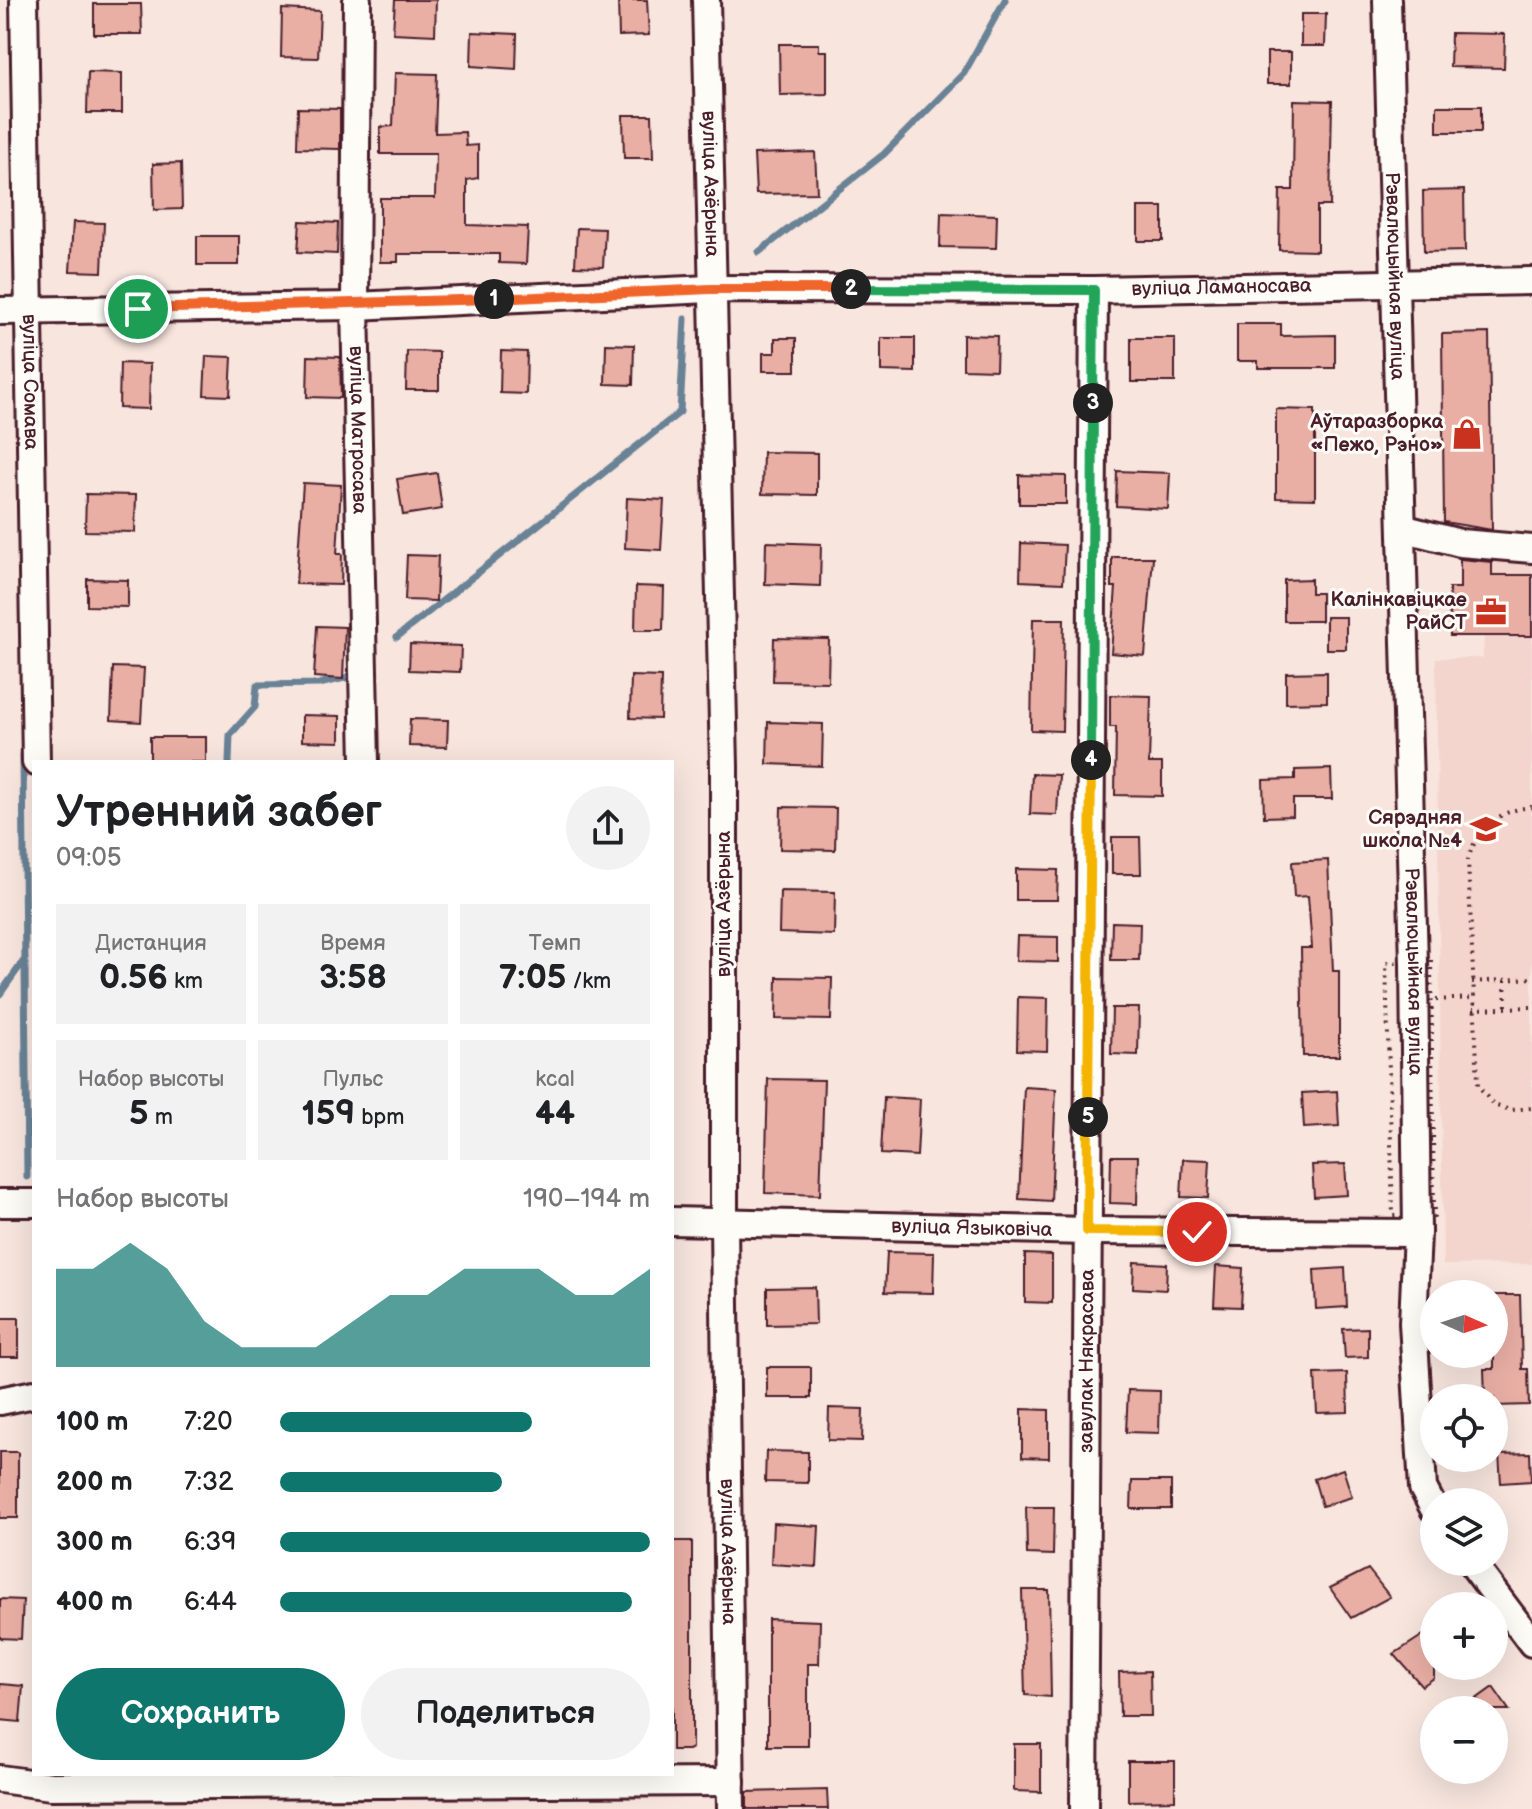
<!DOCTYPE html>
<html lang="ru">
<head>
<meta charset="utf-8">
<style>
  :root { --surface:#fff; --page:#f2f2f2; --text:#202124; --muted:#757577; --accent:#0f766e }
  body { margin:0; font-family:"Balsamiq Sans",sans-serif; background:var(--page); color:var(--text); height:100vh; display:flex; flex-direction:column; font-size:30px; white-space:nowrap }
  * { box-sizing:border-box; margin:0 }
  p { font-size:26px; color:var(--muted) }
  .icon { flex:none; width:44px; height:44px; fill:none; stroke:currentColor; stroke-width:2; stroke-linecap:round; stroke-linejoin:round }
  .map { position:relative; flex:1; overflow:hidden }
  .panel { position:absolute; left:32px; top:760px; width:642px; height:1016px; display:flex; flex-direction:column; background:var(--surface); border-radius:0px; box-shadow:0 8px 32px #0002 }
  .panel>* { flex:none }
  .needle { width:52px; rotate:93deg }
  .tools { position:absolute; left:1420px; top:1280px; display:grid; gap:16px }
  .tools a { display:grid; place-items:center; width:88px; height:88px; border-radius:50%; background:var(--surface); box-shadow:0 8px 32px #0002; font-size:40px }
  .pin { position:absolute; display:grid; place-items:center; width:68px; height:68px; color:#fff; margin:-34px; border:4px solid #fff; border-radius:50%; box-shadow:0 2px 8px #0007 }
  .km { position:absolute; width:40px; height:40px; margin:-20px; border-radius:50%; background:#222; color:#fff; font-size:22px; line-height:40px; text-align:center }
  .round { display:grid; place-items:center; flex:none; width:84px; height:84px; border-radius:42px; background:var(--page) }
  .head { display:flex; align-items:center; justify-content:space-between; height:136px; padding:0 24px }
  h1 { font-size:44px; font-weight:600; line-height:60px }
  .figures { display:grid; grid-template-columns:repeat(3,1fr); gap:12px; height:136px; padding:8px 24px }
  .figures div { display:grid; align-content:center; border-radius:0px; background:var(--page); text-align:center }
  .figures b { font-size:34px; font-weight:600 }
  .figures small { font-size:22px; font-weight:400 }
  .figures p { font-size:22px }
  .chart { height:224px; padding:16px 24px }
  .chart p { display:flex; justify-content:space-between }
  .chart svg { width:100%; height:144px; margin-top:8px; fill:var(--accent); opacity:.7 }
  .action { display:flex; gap:16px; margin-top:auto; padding:16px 24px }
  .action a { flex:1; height:92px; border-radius:48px; background:var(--accent); color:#fff; font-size:32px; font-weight:600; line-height:92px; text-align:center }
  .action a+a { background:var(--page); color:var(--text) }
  ul { padding:0 24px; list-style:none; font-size:26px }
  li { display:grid; grid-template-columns:128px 96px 1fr; align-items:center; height:60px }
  li i { height:20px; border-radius:10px; background:var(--accent) }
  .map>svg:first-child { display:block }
</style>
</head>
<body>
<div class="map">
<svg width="1532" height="1809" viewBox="0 0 1532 1809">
  <rect width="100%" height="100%" fill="#f7e5de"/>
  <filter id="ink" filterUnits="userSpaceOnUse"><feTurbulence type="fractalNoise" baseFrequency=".0125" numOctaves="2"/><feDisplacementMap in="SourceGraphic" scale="16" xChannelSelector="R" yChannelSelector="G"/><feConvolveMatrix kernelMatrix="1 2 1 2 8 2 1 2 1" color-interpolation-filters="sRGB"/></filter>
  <g filter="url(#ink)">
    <path fill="#f3d5cd" d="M 1445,534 L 1532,534 L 1532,1264 L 1443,1265 L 1436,658 L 1483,658 L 1484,636 L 1450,636 L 1449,588 L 1460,588 L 1460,552 Z"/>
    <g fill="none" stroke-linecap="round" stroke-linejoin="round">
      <path stroke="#698296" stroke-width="7" d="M 759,252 L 884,154 L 964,73 L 1005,0
        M 397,637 L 680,412 L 685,319
        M 23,755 L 27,1177
        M 229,762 L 230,735 L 255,707 L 257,685 L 319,684 L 358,675
        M 0,994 L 25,959"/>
    </g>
    <path fill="#e9afa5" stroke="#4a1f2b" stroke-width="2" d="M 395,0 L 436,0 L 435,35 L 393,33 Z
      M 618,0 L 647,0 L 649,35 L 619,36 Z
      M 94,4 L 141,4 L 142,34 L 94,34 Z
      M 282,9 L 320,11 L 318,58 L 281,57 Z
      M 1301,14 L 1326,14 L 1325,46 L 1301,46 Z
      M 472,32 L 517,34 L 516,69 L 471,66 Z
      M 1451,33 L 1505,34 L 1504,68 L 1450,67 Z
      M 779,44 L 819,44 L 819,51 L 827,51 L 827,94 L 780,95 Z
      M 1267,52 L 1291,52 L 1291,84 L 1267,84 Z
      M 88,72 L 122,73 L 122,113 L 87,113 Z
      M 395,73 L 437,74 L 435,133 L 465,132 L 466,146 L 478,145 L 478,178 L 467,180 L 467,225 L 528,227 L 526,264 L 499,263 L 499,254 L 398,254 L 398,262 L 380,262 L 380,198 L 435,198 L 436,154 L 380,154 L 380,127 L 393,126 Z
      M 1294,100 L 1332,101 L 1330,206 L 1317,206 L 1317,251 L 1279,250 L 1280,190 L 1293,190 Z
      M 1437,106 L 1481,106 L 1481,132 L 1437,132 Z
      M 298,108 L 340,109 L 340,149 L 297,148 Z
      M 623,115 L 652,115 L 653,158 L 624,158 Z
      M 815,152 L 817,193 L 756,194 L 754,154 Z
      M 181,163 L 182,209 L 154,210 L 153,164 Z
      M 1464,190 L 1465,251 L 1424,252 L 1423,191 Z
      M 1138,207 L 1163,207 L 1163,241 L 1138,241 Z
      M 941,213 L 997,215 L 996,248 L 940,247 Z
      M 300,221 L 338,223 L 337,254 L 298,252 Z
      M 73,222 L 104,223 L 102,272 L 70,271 Z
      M 577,228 L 605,229 L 603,267 L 575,266 Z
      M 197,236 L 239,236 L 239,265 L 197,265 Z
      M 1237,324 L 1281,324 L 1281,336 L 1335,335 L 1335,368 L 1258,368 L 1258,361 L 1237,361 Z
      M 1489,333 L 1492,530 L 1444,522 L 1442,334 Z
      M 963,335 L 997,336 L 996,370 L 963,369 Z
      M 775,338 L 796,338 L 796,371 L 763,371 L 763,353 L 775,353 Z
      M 881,338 L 915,338 L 915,372 L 881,371 Z
      M 1131,338 L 1175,338 L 1175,382 L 1131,382 Z
      M 606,344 L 634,345 L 633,385 L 605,384 Z
      M 407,351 L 439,352 L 439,390 L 406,390 Z
      M 501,351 L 527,352 L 526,394 L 500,393 Z
      M 206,356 L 232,357 L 230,396 L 204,395 Z
      M 308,356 L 340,357 L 341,398 L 307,397 Z
      M 120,363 L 150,364 L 149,409 L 119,408 Z
      M 1276,409 L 1315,410 L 1315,499 L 1276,498 Z
      M 763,452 L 817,453 L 817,495 L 762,494 Z
      M 1117,471 L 1170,473 L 1168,509 L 1116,506 Z
      M 437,473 L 442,509 L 403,515 L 397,479 Z
      M 1019,475 L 1066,476 L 1066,504 L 1019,504 Z
      M 303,483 L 341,485 L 337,554 L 342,554 L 341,585 L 296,584 Z
      M 86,494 L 136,495 L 135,532 L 85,531 Z
      M 627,498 L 664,500 L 661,550 L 625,548 Z
      M 766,542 L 821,544 L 820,586 L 765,584 Z
      M 1021,543 L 1065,545 L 1063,583 L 1020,581 Z
      M 407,555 L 438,556 L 436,601 L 405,600 Z
      M 1112,557 L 1153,557 L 1145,656 L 1111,653 L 1116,587 L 1112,587 Z
      M 1460,559 L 1492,562 L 1492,575 L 1532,575 L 1532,636 L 1450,636 L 1449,588 L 1460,588 Z
      M 87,579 L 128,580 L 128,607 L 87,606 Z
      M 1311,579 L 1311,593 L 1321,593 L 1321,621 L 1284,621 L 1284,580 Z
      M 636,586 L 664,587 L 663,630 L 635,630 Z
      M 1326,617 L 1346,617 L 1346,649 L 1326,649 Z
      M 1033,619 L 1064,619 L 1062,731 L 1031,730 Z
      M 317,626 L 345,627 L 343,679 L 314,677 Z
      M 774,638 L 829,639 L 828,682 L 773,681 Z
      M 410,644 L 461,646 L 460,672 L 409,670 Z
      M 113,667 L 144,668 L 141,722 L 111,720 Z
      M 1327,672 L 1327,702 L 1286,703 L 1286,673 Z
      M 631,676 L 661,677 L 660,719 L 630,718 Z
      M 1110,695 L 1151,696 L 1149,763 L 1162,763 L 1162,796 L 1115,795 L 1116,727 L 1110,727 Z
      M 302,715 L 340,716 L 340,742 L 302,741 Z
      M 410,719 L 448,720 L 447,747 L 409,746 Z
      M 768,722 L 823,724 L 822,766 L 767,764 Z
      M 150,737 L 206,737 L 206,762 L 150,762 Z
      M 1331,769 L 1332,799 L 1293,799 L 1293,816 L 1264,817 L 1263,780 L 1295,779 L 1295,770 Z
      M 1032,774 L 1059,775 L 1057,815 L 1030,814 Z
      M 781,807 L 836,808 L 835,850 L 780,849 Z
      M 1112,837 L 1140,837 L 1141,874 L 1112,874 Z
      M 1328,860 L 1333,971 L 1339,971 L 1339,1056 L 1303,1056 L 1301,948 L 1312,948 L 1308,896 L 1294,897 L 1292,862 Z
      M 1016,869 L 1058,870 L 1057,900 L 1016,900 Z
      M 780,891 L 835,892 L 834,935 L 779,933 Z
      M 1112,922 L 1140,923 L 1139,960 L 1111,960 Z
      M 1017,936 L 1058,937 L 1058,962 L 1016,961 Z
      M 777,977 L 832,978 L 831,1020 L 776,1019 Z
      M 1018,997 L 1048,998 L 1047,1051 L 1017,1050 Z
      M 1112,1008 L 1139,1008 L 1138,1055 L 1111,1054 Z
      M 768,1079 L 824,1080 L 820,1195 L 765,1193 Z
      M 1024,1087 L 1056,1089 L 1051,1201 L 1019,1199 Z
      M 1337,1091 L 1339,1126 L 1304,1128 L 1302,1093 Z
      M 884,1097 L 920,1099 L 917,1156 L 881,1154 Z
      M 1111,1156 L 1138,1156 L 1137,1204 L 1110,1203 Z
      M 1183,1159 L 1210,1160 L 1208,1198 L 1181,1197 Z
      M 1345,1164 L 1347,1195 L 1314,1197 L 1312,1165 Z
      M 887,1252 L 934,1253 L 933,1293 L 885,1292 Z
      M 1025,1254 L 1052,1255 L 1052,1303 L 1025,1302 Z
      M 1134,1262 L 1167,1264 L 1166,1290 L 1133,1288 Z
      M 1216,1266 L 1243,1268 L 1241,1307 L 1214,1306 Z
      M 1345,1268 L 1347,1307 L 1316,1309 L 1314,1270 Z
      M 815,1287 L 816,1324 L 767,1325 L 767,1288 Z
      M 1494,1295 L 1520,1295 L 1522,1369 L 1528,1369 L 1529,1405 L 1494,1406 L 1494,1398 L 1485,1398 L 1484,1369 L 1494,1369 Z
      M 0,1318 L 19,1318 L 19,1357 L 0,1357 Z
      M 1368,1328 L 1368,1357 L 1345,1358 L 1343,1329 Z
      M 767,1367 L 811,1367 L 811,1398 L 767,1398 Z
      M 1347,1373 L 1348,1412 L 1317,1413 L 1315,1374 Z
      M 1128,1390 L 1160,1391 L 1159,1433 L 1126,1432 Z
      M 829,1408 L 863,1409 L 862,1441 L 828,1440 Z
      M 1022,1409 L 1049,1410 L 1049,1458 L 1022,1457 Z
      M 766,1451 L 808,1452 L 808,1483 L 765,1482 Z
      M 0,1452 L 18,1452 L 18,1518 L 0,1518 Z
      M 1530,1453 L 1531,1481 L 1501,1483 L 1499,1454 Z
      M 1343,1469 L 1352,1497 L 1322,1506 L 1314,1479 Z
      M 1132,1481 L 1171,1481 L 1171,1509 L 1131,1509 Z
      M 1026,1507 L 1054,1507 L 1053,1555 L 1027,1554 Z
      M 773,1523 L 819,1526 L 817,1567 L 771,1564 Z
      M 672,1541 L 692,1541 L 692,1748 L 688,1750 L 672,1750 Z
      M 1368,1569 L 1390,1597 L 1351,1618 L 1330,1588 Z
      M 1022,1590 L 1049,1590 L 1051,1697 L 1025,1695 Z
      M 0,1599 L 23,1600 L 21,1639 L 0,1638 Z
      M 768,1619 L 820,1621 L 819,1664 L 808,1664 L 808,1746 L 768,1746 Z
      M 1434,1628 L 1434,1678 L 1422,1686 L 1394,1654 Z
      M 1150,1671 L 1151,1716 L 1120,1716 L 1119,1672 Z
      M 0,1684 L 23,1686 L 20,1722 L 0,1720 Z
      M 1493,1687 L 1509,1710 L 1461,1710 Z
      M 1014,1744 L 1041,1744 L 1041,1792 L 1014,1791 Z
      M 1128,1761 L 1175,1761 L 1175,1800 L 1128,1801 Z
      M 827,1790 L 828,1809 L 747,1809 L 747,1792 Z"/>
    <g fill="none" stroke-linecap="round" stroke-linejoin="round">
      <defs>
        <g id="minor">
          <path id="s1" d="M 24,0 L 36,762"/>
          <path id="s2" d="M 357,0 L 355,306 L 365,762"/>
          <path id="s3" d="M 706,0 L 724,766 L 724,1222 L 731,1809"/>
          <path id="s4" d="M 1387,0 L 1414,963 L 1417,1233 L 1413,1323 L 1423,1488 L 1434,1509"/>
          <path id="s5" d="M 0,311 L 355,306 L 710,289 L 1094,290 L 1532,281"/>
          <path d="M 1402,528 L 1460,543 L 1532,549"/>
          <path d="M 0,1203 L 34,1203"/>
          <path id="s6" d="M 672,1221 L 1087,1231 L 1417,1233"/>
          <path d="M 0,1401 L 34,1394"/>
          <path d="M 1471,1562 L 1532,1643"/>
          <path d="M 0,1779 L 51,1786 L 731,1782"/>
          <path id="s7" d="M 1084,1809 L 1094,290"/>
        </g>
      </defs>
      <use href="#minor" stroke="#4a1f2b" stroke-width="32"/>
      <path stroke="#4a1f2b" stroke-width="4" stroke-dasharray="2 6" stroke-linecap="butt" d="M 1532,807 C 1499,810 1477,827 1468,860 L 1478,1085 L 1493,1105 L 1511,1110 L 1532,1108
        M 1431,960 L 1434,1217 L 1417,1214 L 1393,1216 L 1386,963 Z
        M 1505,980 L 1506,1008
        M 1472,982 L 1532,978
        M 1436,1000 L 1471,998
        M 1473,1009 L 1532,1007"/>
      <use href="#minor" stroke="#fdfcf7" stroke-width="26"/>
    </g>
  </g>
  <g fill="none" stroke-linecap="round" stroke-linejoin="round" filter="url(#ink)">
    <defs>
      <path id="split-1" d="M 138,309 L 494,299"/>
      <path id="split-2" d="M 494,299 L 710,289 L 851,289"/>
      <path id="split-3" d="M 851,289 L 1094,290 L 1093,403"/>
      <path id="split-4" d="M 1091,760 L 1093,403"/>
      <path id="split-5" d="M 1088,1117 L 1091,760"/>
      <path id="split-6" d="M 1088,1117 L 1087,1231 L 1197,1232"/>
    </defs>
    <use href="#split-1" stroke="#fff" stroke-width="16"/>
    <use href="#split-2" stroke="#fff" stroke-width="16"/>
    <use href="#split-3" stroke="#fff" stroke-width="16"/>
    <use href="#split-4" stroke="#fff" stroke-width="16"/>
    <use href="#split-5" stroke="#fff" stroke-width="16"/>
    <use href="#split-6" stroke="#fff" stroke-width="16"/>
    <use href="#split-1" stroke="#f0652b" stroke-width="10"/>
    <use href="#split-2" stroke="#f0652b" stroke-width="10"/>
    <use href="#split-3" stroke="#22a559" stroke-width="10"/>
    <use href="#split-4" stroke="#22a559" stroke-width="10"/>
    <use href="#split-5" stroke="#f5b400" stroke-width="10"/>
    <use href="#split-6" stroke="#f5b400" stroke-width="10"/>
  </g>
  <defs>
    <symbol id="shop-bare" viewBox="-9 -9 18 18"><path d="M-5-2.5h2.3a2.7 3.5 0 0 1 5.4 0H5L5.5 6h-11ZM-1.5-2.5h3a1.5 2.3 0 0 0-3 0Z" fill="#c8321e" stroke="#fdfcf7" stroke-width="2.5" paint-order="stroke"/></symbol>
    <symbol id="office-bare" viewBox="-9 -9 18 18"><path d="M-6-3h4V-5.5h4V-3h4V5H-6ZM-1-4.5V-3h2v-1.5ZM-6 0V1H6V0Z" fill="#c8321e" stroke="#fdfcf7" stroke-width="2.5" paint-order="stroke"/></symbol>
    <symbol id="school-bare" viewBox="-9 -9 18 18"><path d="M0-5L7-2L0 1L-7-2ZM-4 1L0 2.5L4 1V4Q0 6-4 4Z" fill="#c8321e" stroke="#fdfcf7" stroke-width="2.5" paint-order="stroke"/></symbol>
  </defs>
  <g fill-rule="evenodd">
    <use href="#shop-bare" x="1445" y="412" width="44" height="44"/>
    <use href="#office-bare" x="1469" y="590" width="44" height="44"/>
    <use href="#school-bare" x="1464" y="807" width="44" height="44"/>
  </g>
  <g text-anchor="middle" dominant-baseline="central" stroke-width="6" stroke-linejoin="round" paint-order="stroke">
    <g font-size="20" fill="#4a1f2b" stroke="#fdfcf7">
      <text stroke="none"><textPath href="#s3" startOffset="184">вуліца Азёрына</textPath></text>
      <text stroke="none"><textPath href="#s4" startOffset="276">Рэвалюцыйная вуліца</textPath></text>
      <text stroke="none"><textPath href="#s5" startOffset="1222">вуліца Ламаносава</textPath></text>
      <text stroke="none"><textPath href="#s1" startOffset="382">вуліца Сомава</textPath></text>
      <text stroke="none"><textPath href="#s2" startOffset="430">вуліца Матросава</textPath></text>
      <text transform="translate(724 904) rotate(-90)">вуліца Азёрына</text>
      <text stroke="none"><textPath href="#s4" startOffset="972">Рэвалюцыйная вуліца</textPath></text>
      <text stroke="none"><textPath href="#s6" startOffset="300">вуліца Языковіча</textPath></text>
      <text stroke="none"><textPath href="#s7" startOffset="448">завулак Някрасава</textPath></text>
      <text stroke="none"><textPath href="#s3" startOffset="1552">вуліца Азёрына</textPath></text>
    </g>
    <g font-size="20" font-weight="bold" fill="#4a1f2b" stroke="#fdfcf7" text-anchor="end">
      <text x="1443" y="422">Аўтаразборка<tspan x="1443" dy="23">«Пежо, Рэно»</tspan></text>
      <text x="1467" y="600">Калінкавіцкае<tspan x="1467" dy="23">РайСТ</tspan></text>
      <text x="1462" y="818">Сярэдняя<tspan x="1462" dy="23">школа №4</tspan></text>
    </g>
  </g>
</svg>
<div class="tools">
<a><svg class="needle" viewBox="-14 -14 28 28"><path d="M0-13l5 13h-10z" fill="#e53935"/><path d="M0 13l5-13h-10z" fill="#757577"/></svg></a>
<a><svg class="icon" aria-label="locate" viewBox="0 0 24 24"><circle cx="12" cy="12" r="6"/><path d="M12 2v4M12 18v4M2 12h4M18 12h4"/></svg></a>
<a><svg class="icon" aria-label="layers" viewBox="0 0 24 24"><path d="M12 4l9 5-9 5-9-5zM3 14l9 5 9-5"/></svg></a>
<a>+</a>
<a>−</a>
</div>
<div class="pin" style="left:138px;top:309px;background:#1e9e55"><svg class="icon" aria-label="arrive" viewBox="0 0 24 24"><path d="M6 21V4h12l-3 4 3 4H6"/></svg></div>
<div class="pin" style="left:1197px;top:1232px;background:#d93025"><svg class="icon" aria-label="check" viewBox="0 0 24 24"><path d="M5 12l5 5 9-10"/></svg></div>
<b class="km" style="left:494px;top:299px">1</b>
<b class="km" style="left:851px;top:289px">2</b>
<b class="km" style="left:1093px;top:403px">3</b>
<b class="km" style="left:1091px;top:760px">4</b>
<b class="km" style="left:1088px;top:1117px">5</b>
<section class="panel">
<div class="head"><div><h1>Утренний забег</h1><p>09:05</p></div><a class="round"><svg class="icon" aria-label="share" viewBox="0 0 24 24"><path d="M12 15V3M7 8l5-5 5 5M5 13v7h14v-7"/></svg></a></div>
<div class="figures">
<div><p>Дистанция</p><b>0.56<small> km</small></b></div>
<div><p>Время</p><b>3:58</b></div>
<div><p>Темп</p><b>7:05<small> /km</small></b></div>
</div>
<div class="figures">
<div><p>Набор высоты</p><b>5<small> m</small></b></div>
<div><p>Пульс</p><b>159<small> bpm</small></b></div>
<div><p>kcal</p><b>44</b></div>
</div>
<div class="chart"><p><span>Набор высоты</span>190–194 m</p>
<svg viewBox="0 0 160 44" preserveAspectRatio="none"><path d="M0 44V14L10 14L20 6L30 14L40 30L50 38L60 38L70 38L80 30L90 22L100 22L110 14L120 14L130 14L140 22L150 22L160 14V44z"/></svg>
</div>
<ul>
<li><b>100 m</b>7:20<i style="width:68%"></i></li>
<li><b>200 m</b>7:32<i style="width:60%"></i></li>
<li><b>300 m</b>6:39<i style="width:100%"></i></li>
<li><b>400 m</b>6:44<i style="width:95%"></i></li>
</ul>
<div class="action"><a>Сохранить</a><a>Поделиться</a></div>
</section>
</div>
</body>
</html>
